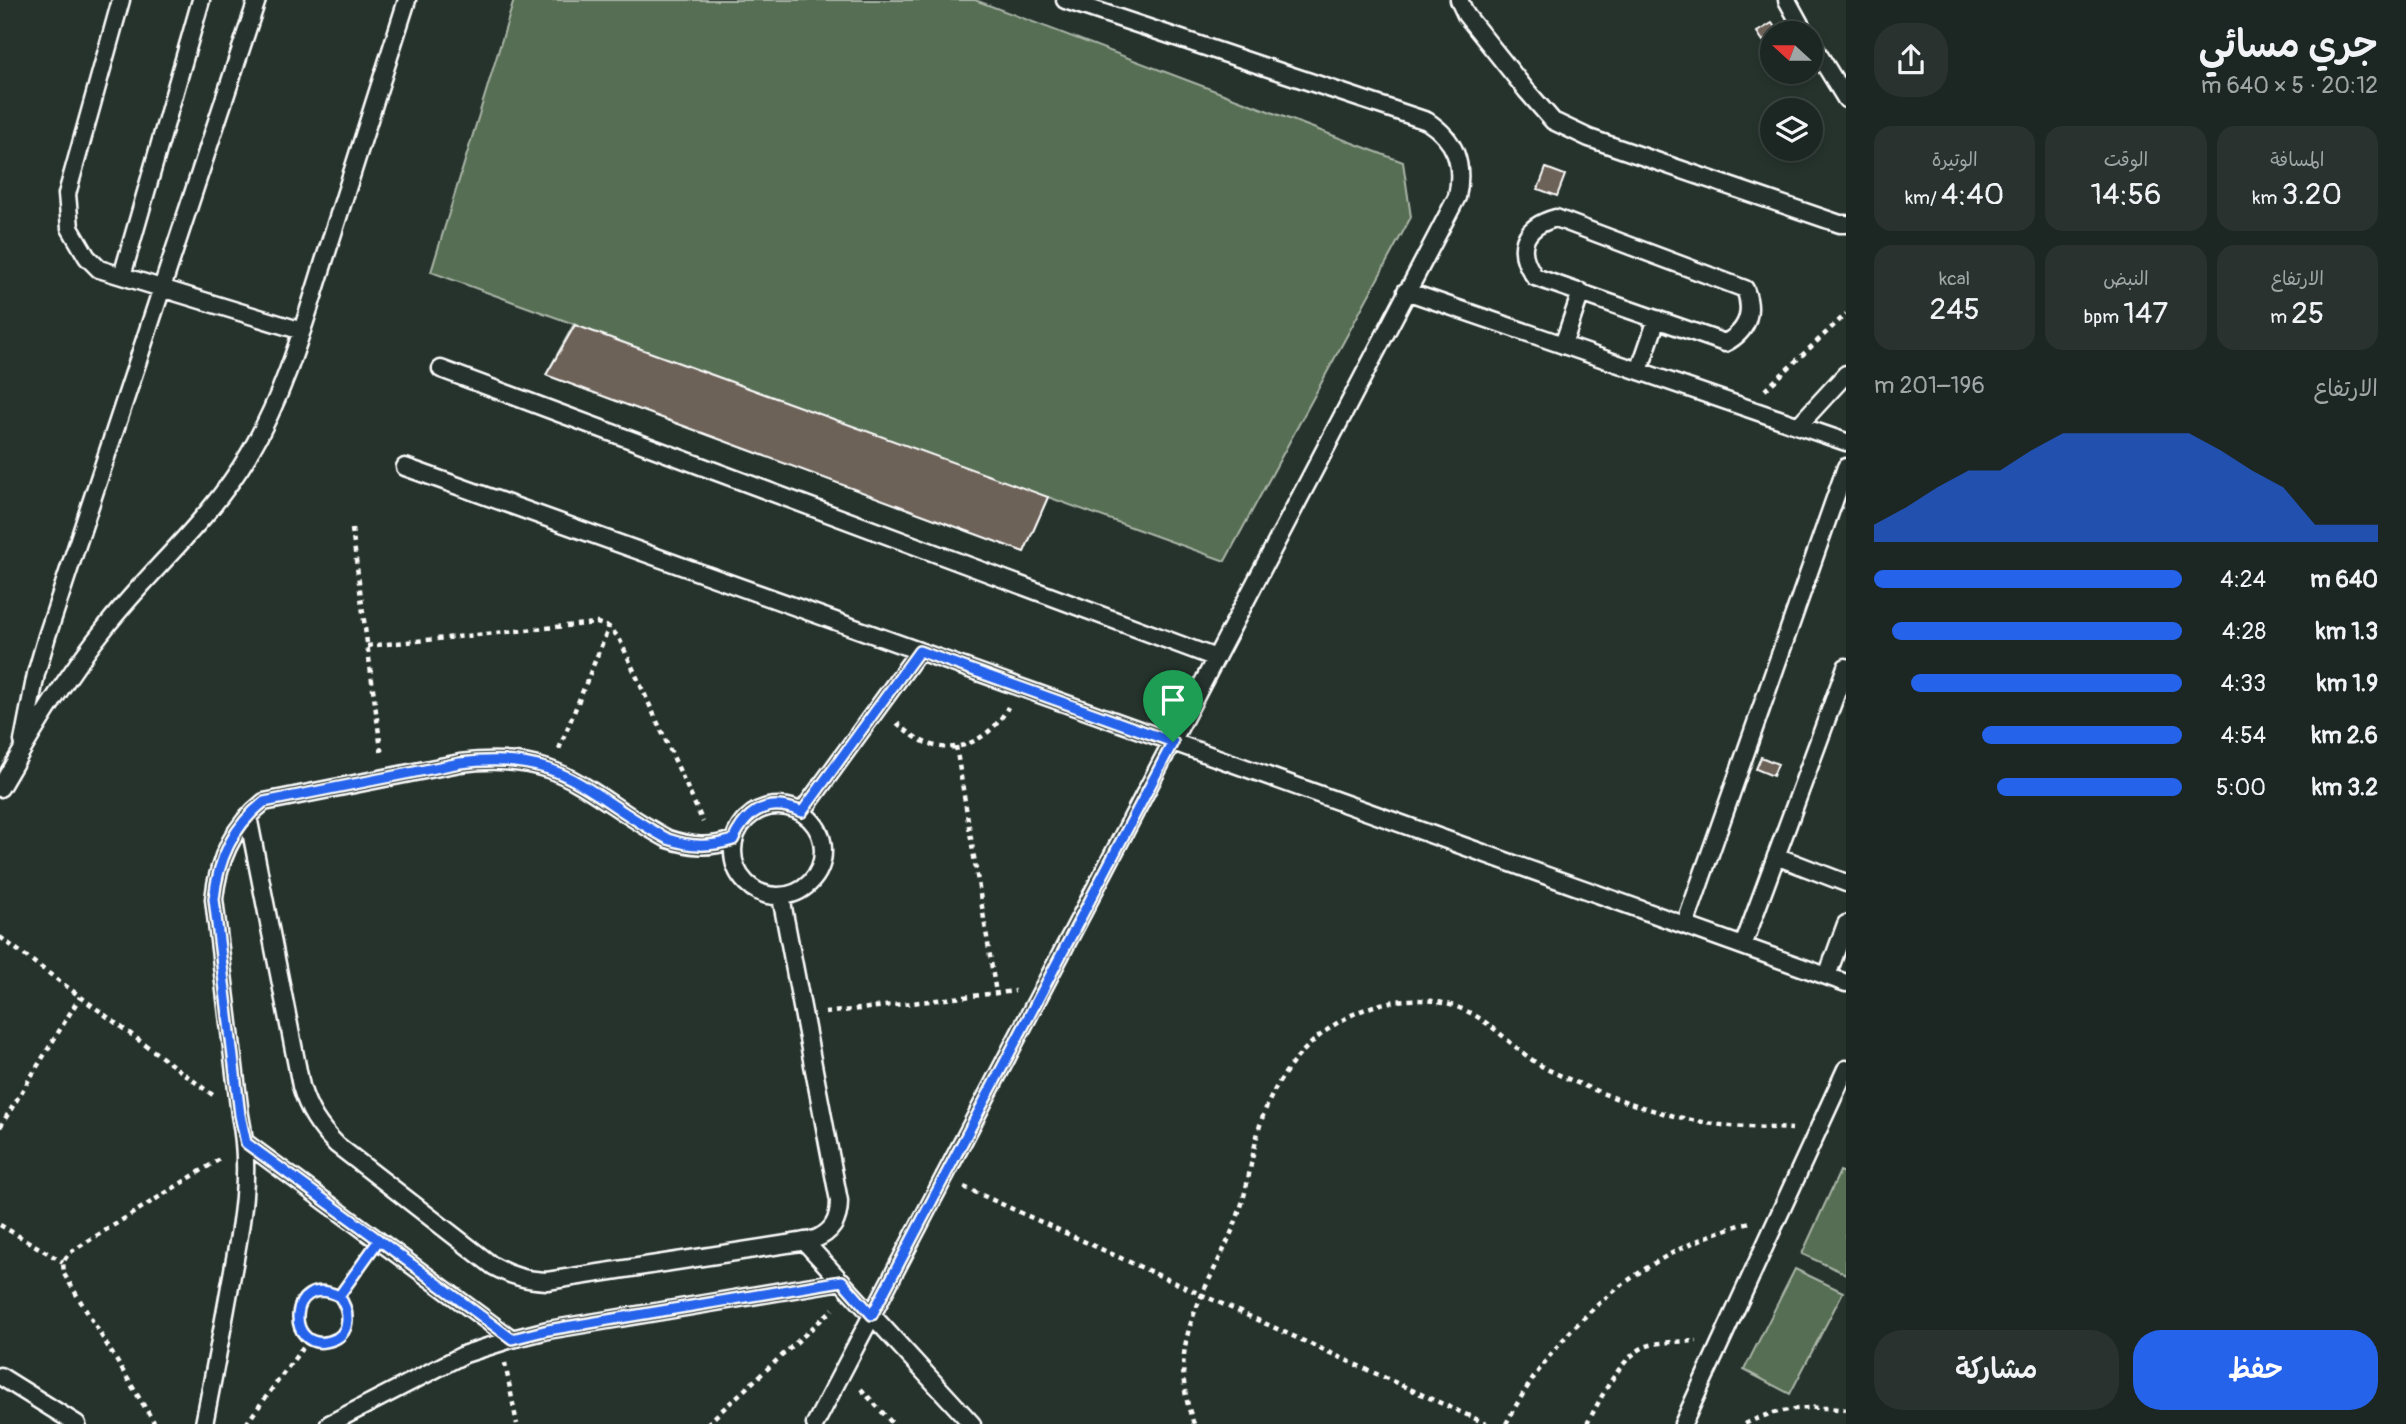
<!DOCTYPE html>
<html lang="ar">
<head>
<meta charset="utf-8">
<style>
  :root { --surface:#1c2622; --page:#29322f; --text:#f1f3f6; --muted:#a0a5a5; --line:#3a4340; --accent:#2563eb }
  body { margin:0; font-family:Pangolin,"Playpen Sans Arabic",sans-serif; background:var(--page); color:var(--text); direction:rtl; height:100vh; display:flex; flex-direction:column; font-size:26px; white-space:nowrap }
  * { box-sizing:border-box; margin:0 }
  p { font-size:23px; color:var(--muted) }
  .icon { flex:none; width:38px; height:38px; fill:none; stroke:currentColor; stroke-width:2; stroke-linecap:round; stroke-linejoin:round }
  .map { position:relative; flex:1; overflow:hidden; direction:ltr }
  .sheet { display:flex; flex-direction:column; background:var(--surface); width:560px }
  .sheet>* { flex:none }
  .needle { width:46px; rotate:291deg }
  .buttons { position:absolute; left:1760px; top:21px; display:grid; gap:14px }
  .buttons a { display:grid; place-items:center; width:63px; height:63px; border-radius:50%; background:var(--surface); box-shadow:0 4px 10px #0003,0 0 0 2px var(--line); font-size:35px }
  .pin { position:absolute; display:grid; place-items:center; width:60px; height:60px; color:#fff; margin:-72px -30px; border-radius:50% 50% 50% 0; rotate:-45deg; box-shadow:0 0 7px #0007 }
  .pin .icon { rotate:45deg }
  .round { display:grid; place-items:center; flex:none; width:74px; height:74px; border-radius:28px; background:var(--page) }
  .headline { display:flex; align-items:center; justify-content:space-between; height:119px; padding:0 28px }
  h1 { font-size:38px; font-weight:600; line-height:52px }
  .figures { display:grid; grid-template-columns:repeat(3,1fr); gap:10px; height:119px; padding:7px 28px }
  .figures div { display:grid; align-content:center; border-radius:18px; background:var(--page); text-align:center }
  .figures b { font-size:30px; font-weight:600 }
  .figures small { font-size:19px; font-weight:400 }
  .figures p { font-size:19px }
  .chart { height:196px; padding:14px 28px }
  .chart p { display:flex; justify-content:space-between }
  .chart svg { width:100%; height:126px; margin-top:7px; fill:var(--accent); opacity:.7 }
  .primary-button { display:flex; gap:14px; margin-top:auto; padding:14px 28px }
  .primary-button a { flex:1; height:80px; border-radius:28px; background:var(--accent); color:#fff; font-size:28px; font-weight:600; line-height:80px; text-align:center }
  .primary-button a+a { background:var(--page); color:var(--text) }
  ul { padding:0 28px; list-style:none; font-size:23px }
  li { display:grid; grid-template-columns:112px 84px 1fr; align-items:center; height:52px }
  li i { height:18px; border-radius:9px; background:var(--accent) }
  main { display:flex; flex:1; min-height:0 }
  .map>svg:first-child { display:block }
</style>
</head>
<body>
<main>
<section class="sheet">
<div class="headline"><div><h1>جري مسائي</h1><p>20:12 · 5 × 640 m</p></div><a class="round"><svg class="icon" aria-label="share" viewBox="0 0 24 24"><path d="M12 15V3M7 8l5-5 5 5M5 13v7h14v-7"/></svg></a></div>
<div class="figures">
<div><p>المسافة</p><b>3.20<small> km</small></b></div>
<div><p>الوقت</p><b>14:56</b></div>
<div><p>الوتيرة</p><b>4:40<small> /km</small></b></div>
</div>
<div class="figures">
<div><p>الارتفاع</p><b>25<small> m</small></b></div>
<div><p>النبض</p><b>147<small> bpm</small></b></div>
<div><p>kcal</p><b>245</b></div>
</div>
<div class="chart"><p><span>الارتفاع</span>196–201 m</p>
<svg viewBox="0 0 160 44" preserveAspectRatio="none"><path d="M0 44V38L10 32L20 25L30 19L40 19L50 12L60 6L70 6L80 6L90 6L100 6L110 12L120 19L130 25L140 38L150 38L160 38V44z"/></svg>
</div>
<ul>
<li><b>640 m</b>4:24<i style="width:100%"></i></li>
<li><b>1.3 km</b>4:28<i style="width:94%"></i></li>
<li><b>1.9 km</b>4:33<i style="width:88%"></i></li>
<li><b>2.6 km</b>4:54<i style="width:65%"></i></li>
<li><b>3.2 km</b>5:00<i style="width:60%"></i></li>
</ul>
<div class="primary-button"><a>حفظ</a><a>مشاركة</a></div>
</section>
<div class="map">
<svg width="1846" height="1424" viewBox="0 0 1846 1424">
  <rect width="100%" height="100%" fill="#26332d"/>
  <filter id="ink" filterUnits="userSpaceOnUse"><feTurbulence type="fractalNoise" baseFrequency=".0143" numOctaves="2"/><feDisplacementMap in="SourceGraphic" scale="14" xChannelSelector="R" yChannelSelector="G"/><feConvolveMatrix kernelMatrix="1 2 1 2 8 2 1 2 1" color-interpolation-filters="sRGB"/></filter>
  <g filter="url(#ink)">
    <path fill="#576e53" stroke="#abb6a9" stroke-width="2" d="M 514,0 L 975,0 L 1403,162 L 1411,217 L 1225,561 L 1048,497 L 1024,552 L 546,375 L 574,324 L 431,272 Z
      M 1840,1171 L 1846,1174 L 1846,1274 L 1802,1254 Z
      M 1795,1269 L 1843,1292 L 1790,1394 L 1744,1370 Z"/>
    <path fill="#6d6258" stroke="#fff" stroke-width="2" d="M 1772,23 L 1778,32 L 1763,41 L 1757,32 Z
      M 1546,168 L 1565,175 L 1557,196 L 1538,189 Z
      M 575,325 L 1048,497 L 1024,552 L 546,375 Z
      M 1761,757 L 1778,764 L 1773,776 L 1756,769 Z"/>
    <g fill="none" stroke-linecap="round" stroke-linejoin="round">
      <defs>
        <path id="lane" d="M 121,0 L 67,194 L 70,228 L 87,257 L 99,269 L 302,331
          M 1459,0 L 1466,15 L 1526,90 L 1553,121 L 1589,138 L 1840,224 L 1846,224
          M 1787,0 L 1805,33
          M 1811,42 L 1846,99
          M 1556,218 L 1745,289 C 1754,312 1748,331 1725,343 L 1535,277 C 1515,250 1522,227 1556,218 Z
          M 122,276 L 201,0
          M 1406,291 L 1846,442
          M 1563,345 L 1581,292
          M 441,369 L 1216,658
          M 1639,371 L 1657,319
          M 1799,425 L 1846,374
          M 405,467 L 1846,983
          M 23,741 L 36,674 L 47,636 L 257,0
          M 0,788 C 33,731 66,676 108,624 C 154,566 211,519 249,454 C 286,391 305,321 327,252 C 354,168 380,84 407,0
          M733 851a45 45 0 1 1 90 0a45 45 0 1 1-90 0Z
          M 802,812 L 919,651
          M 248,816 L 301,1086 C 308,1110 319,1127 337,1145 L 493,1266 C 511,1276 526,1280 547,1281 L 813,1240 C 832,1233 839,1221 839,1201 L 781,897
          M 1776,856 L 1846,883
          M 1685,925 L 1846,467
          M 1743,946 L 1846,667
          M 1827,976 L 1846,924
          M 246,1143 L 512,1339
          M 804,1241 L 972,1424
          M 0,1376 L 77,1424
          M 204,1424 C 213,1378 222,1332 230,1286 C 241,1228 252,1173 240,1115 L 214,899 C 218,860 232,827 264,802 L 460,763 C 564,750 586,795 668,839 C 692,847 710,848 733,840
          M 329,1424 L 465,1354 L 512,1339 L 548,1330 L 842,1281
          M 815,1424 L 1457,197 C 1464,164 1456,140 1427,121 L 1065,0
          M 1683,1424 L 1846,1069"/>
      </defs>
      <use href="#lane" stroke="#fff" stroke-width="21"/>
      <path stroke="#fff" stroke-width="4.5" stroke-dasharray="5 5" stroke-linecap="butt" d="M 1765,390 L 1846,314
        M 352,529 L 382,757
        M 367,646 L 597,623 L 609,627 L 619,638 L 703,822
        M 897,723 C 907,731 917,740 929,744 C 961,756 994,735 1008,707
        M 956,746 L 996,993
        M 559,749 L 609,627
        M 0,937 L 214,1096
        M 825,1013 L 1015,991
        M 0,1127 L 80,997
        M 964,1187 L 1487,1424
        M 0,1225 L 63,1262
        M296 1317a26 26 0 1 1 52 0a26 26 0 1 1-52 0Z
        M 339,1296 L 365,1260
        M 505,1363 L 517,1424
        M 861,1389 L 893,1424
        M 155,1424 L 64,1274 L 63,1262 L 69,1253 L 220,1159
        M 246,1424 L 309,1339
        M 707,1424 L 833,1309
        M 1194,1424 C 1159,1330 1219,1283 1243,1200 C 1251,1171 1254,1140 1264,1113 C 1293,1037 1375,979 1457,1007 C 1496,1021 1517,1056 1553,1072 C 1602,1095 1655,1114 1708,1123 C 1735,1128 1765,1127 1792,1129
        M 1506,1424 C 1557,1325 1642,1252 1750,1222
        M 1587,1424 C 1600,1400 1620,1356 1647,1346 C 1662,1341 1681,1342 1697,1341
        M 1745,1424 C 1776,1408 1812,1405 1846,1410"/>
      <use href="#lane" stroke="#26332d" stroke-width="16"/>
    </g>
  </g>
  <g fill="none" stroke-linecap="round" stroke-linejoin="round" filter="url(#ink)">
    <defs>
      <path id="route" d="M 1173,742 L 919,651 L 802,812 C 770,798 748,808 733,840 C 710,847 691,847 668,839 C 586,795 565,750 460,763 L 264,802 C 232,827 218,860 214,899 L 240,1115 L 246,1143 L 379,1240 L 339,1296 C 350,1311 352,1335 330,1341 C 285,1354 287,1271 339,1296 L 379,1240 L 512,1339 L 548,1330 L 842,1281 L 872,1315 L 1173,742"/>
    </defs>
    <use href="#route" stroke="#fff" stroke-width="14"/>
    <use href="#route" stroke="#2563eb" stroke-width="9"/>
  </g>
</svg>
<div class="buttons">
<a><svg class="needle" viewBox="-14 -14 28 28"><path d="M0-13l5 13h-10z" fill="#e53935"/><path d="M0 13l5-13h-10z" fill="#a0a5a5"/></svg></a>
<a><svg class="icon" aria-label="layers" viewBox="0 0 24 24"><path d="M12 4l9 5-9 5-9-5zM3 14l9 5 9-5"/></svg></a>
</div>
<div class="pin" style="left:1173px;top:742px;background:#1e9e55"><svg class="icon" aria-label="arrive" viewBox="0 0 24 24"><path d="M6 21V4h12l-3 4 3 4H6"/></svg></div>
</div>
</main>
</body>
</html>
